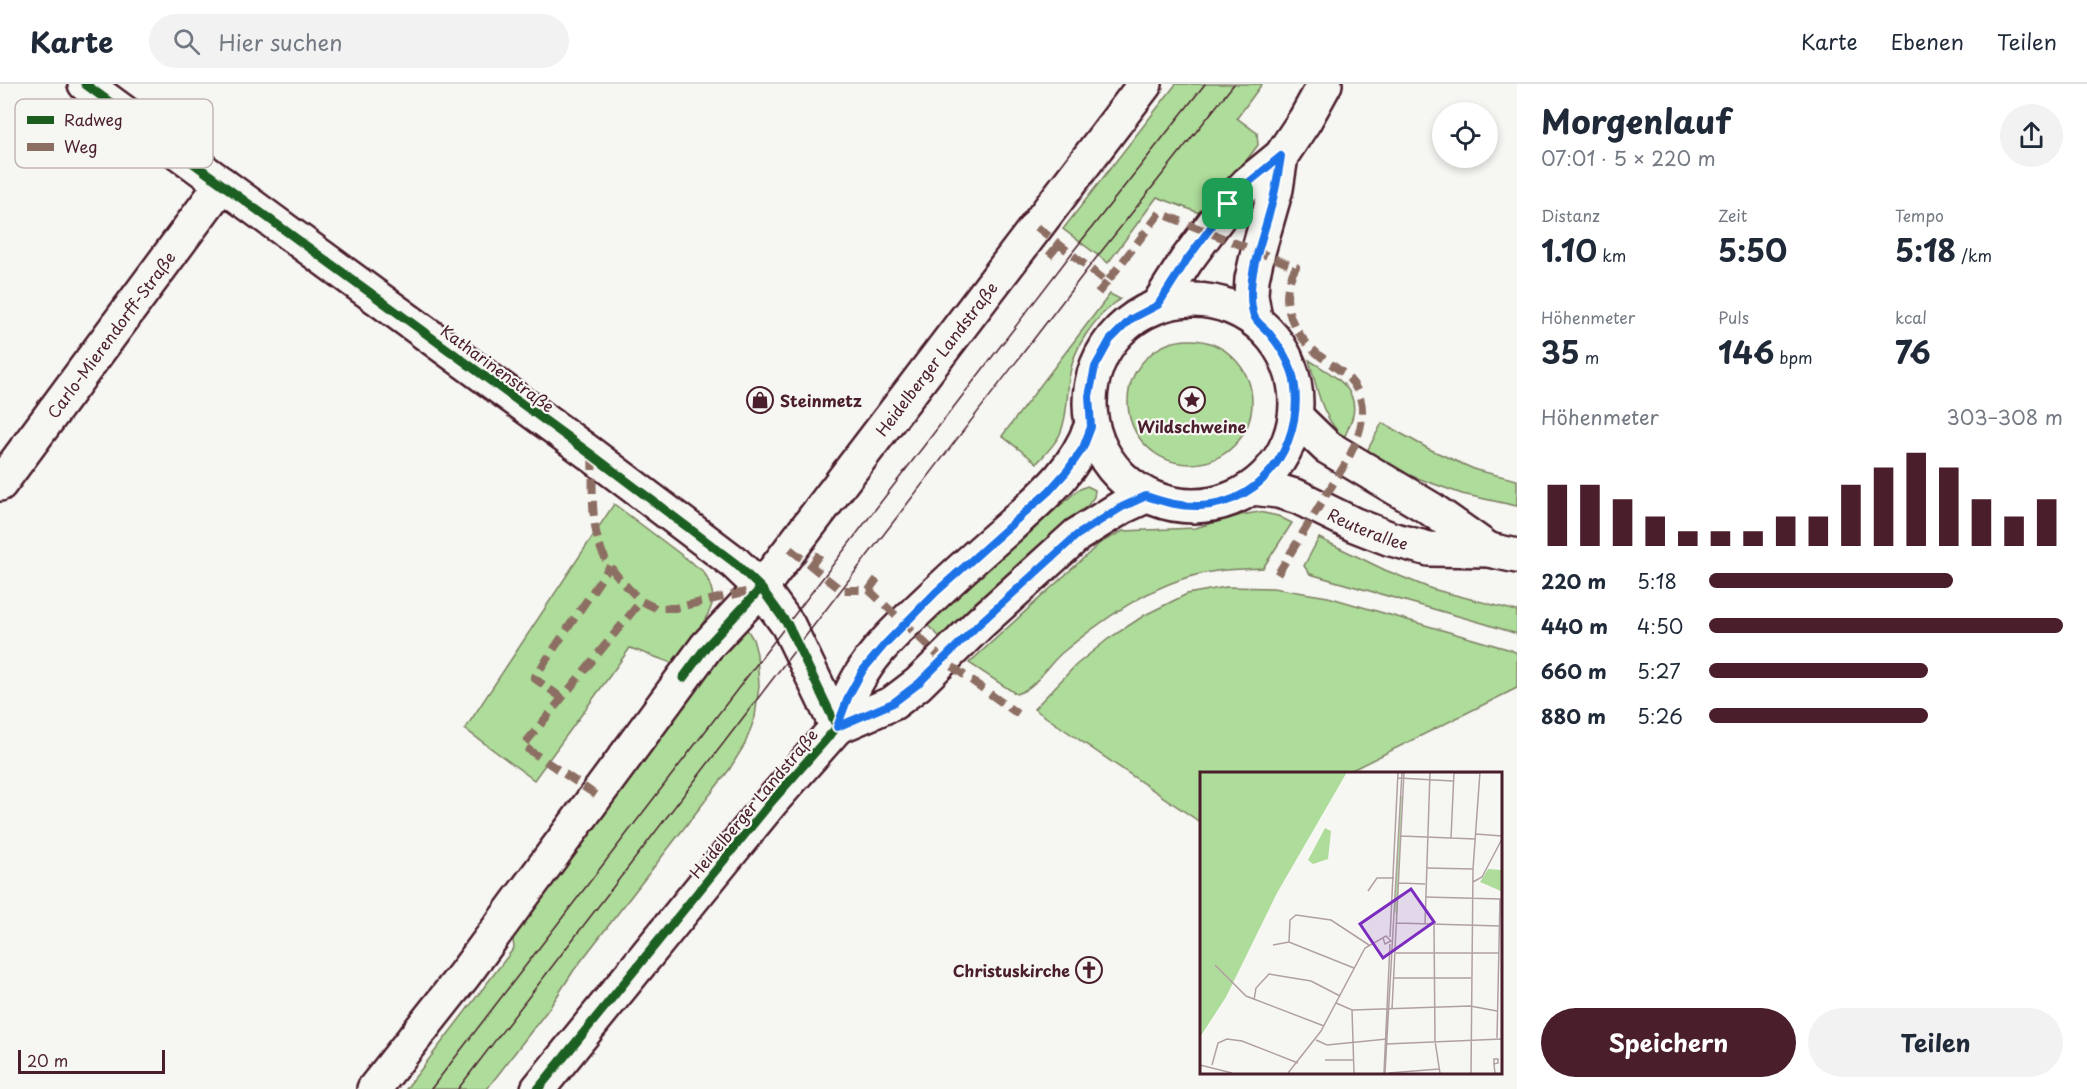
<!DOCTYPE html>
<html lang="de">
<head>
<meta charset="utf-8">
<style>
  :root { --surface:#fff; --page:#f2f2f3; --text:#1f2937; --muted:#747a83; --line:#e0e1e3; --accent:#4a1f2b }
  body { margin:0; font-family:"Playpen Sans",sans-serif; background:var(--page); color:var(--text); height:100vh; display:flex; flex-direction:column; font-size:22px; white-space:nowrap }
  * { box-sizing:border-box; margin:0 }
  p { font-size:20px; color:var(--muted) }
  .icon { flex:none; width:33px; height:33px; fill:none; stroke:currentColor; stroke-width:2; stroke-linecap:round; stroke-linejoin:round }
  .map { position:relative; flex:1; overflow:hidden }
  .details { display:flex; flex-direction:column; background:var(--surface); width:570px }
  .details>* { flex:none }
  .fabs { position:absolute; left:1432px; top:18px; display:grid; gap:12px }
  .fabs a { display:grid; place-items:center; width:66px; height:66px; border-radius:50%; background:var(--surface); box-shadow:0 3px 9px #0003; font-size:30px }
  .scale { position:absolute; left:18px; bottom:15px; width:147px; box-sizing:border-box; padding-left:6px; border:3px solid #4a1f2b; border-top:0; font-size:16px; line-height:21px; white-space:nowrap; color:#4a1f2b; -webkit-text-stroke:4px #f6f6f2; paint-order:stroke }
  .pin { position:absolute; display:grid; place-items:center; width:51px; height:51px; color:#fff; margin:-26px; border-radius:12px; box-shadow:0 3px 9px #0006 }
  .round { display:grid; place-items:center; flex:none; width:63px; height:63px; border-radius:32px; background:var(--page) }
  .head { display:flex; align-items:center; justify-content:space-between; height:102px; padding:0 24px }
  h1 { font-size:33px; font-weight:700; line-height:45px }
  .figures { display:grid; grid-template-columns:repeat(3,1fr); gap:9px; height:102px; padding:6px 24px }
  .figures div { display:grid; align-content:center }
  .figures b { font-size:30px; font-weight:700 }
  .figures small { font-size:16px; font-weight:400 }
  .figures p { font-size:16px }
  .chart { height:168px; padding:12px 24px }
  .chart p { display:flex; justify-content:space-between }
  .chart svg { width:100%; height:108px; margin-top:6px; stroke:var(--accent); stroke-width:6 }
  .cta { display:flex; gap:12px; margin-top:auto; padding:12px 24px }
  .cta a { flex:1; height:69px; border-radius:36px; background:var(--accent); color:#fff; font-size:24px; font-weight:700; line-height:69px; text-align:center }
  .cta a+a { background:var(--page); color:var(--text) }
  ul { padding:0 24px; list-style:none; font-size:20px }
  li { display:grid; grid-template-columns:96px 72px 1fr; align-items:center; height:45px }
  li i { height:15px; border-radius:8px; background:var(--accent) }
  header { display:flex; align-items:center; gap:36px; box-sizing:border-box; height:84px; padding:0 30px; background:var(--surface); border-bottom:2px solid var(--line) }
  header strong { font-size:28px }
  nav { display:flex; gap:33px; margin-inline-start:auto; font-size:21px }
  .search { width:420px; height:54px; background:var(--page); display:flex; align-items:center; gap:15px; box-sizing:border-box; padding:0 21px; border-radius:33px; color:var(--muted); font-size:22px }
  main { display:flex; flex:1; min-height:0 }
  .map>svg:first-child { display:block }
</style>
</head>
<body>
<header>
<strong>Karte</strong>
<div class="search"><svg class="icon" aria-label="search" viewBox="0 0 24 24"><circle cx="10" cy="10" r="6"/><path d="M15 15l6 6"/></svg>Hier suchen</div>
<nav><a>Karte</a><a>Ebenen</a><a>Teilen</a></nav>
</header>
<main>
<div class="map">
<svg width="1517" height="1005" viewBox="0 0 1517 1005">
  <rect width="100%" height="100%" fill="#f6f6f2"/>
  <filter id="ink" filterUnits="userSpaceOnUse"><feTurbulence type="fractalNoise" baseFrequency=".0167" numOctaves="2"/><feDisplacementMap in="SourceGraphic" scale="12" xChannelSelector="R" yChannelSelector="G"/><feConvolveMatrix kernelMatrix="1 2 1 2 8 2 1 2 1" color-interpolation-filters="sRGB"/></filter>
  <g filter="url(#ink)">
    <path fill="#aedc9a" stroke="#7c7e62" stroke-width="1.5" d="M 1176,0 L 1262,0 L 1237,34 L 1257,49 L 1258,61 L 1205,131 L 1157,113 L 1108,179 L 1063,145 Z
      M 1110,210 L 1120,215 C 1094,234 1073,262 1069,295 C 1067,313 1067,333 1060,350 C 1055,361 1045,370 1037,379 L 1002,352 Z
      M1128 318a62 62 0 1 1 124 0a62 62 0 1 1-124 0Z
      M 1309,276 C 1329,289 1359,302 1353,331 C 1351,339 1347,347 1344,354 C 1320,331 1318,306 1309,276 Z
      M 1382,339 L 1429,365 L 1476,386 L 1517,396 L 1517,422 L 1462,410 L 1406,390 L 1365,371 Z
      M 1087,402 L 1095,406 L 1094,413 L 1088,421 L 971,522 L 940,553 L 927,541 L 974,496 L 1078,406 Z
      M 614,420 L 704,488 C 709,498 715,509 712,520 C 707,539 684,563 672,579 L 630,564 L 534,696 L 465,645 Z
      M 1259,428 L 1278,432 L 1292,439 L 1263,484 C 1248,485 1232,485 1217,487 C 1160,494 1107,532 1063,568 C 1047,581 1036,605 1016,610 L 969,579 L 1100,459 L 1123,447 L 1195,444 L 1241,431 Z
      M 1319,454 L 1385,486 L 1432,505 L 1517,527 L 1517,550 L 1486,540 L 1310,490 L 1304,482 Z
      M 1226,503 L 1273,504 L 1328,513 L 1511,566 L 1517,569 L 1517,604 L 1344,690 L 1202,690 L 1202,738 L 1200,738 L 1034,625 L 1076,581 L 1108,555 L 1145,531 L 1187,510 Z
      M 745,542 L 753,555 L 757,570 L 759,602 L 755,633 L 745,660 L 729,686 L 574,886 L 550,923 L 487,1005 L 406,1005 L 514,864 L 512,848 L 517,840 Z"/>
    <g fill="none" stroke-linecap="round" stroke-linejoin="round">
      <defs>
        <g id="minor">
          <path d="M 85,0 L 592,371 L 735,479 L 761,504 L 788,541 L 837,643"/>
          <path id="s1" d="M 0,400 L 222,100"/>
          <path id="s2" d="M 374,1005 L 464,891 L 706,563 L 761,504 L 1145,0"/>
        </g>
        <g id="tertiary">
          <circle cx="1193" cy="319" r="103"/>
          <path d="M 1158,221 L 1186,177 L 1228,120 L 1248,99 L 1281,72 L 1305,36 L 1325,0"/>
          <path d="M 1255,235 L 1251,211 L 1252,195 L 1258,168 L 1276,105 L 1281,72"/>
          <path d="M 1296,333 L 1327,363 L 1431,425 L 1489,466"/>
          <path id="s3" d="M 1252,404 L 1278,407 L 1298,413 L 1355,441 L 1391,455 L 1429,465 L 1489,466 L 1517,472"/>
          <path d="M 837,643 C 844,624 851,606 862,589 C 876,566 897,546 916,528 C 946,499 977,471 1008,444 C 1043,412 1073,389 1091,343"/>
          <path d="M 538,1005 L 772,717 L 837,643 L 893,619 L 918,600 L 979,540 L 1077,451 L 1122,423 L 1146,412"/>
        </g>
      </defs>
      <use href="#minor" stroke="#4a1f2b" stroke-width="38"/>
      <use href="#tertiary" stroke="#4a1f2b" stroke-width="38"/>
      <use href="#minor" stroke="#f6f6f2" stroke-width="33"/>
      <use href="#tertiary" stroke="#f6f6f2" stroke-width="33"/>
      <path stroke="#4a1f2b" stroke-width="1.5" d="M 431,1005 L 1071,170 L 1205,0
        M 458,1005 L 1089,183 L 1234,0"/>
      <path stroke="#8d6e63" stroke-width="8" stroke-dasharray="15 8" stroke-linecap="butt" d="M 1037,143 L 1107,198 L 1160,129 L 1296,183 C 1276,216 1292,249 1320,272 C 1333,282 1350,291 1357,306 C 1369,330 1358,355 1347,377 L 1274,496
        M 1049,172 L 1059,160
        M 1098,209 L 1107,198
        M 592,371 C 594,406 588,452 610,482 C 618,494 630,506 641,517
        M 790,465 L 841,506 L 869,506 L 943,576 L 1018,630
        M 811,482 L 822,467
        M 869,506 L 877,495
        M 562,614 L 534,594 L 610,482
        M 596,711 L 523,662 L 641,517 L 656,524 L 675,524 L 758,505"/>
      <defs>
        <path id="cycleway" d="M 85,0 L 592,371 L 735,479 L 761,504 L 788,541 L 837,643
          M 683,594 L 706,563 L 761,504
          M 538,1005 L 772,717 L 837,643 L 893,619 L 918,600 L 979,540 L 1077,451 L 1122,423 L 1146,412"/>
      </defs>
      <use href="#cycleway" stroke="#f6f6f2" stroke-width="13"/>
      <use href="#cycleway" stroke="#1b5e20" stroke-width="9"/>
    </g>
  </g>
  <g fill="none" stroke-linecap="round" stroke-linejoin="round" filter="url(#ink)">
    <defs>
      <path id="route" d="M 1281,72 C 1278,92 1275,111 1269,130 C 1262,156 1251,182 1251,210 C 1251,217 1252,226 1254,232 C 1257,239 1265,244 1269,249 C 1279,261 1287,273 1292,288 C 1309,350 1267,420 1200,422 C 1181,423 1164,418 1146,412 L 1122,423 L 1077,451 L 979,540 L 918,600 L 893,619 L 837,643 L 849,611 L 863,586 L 885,560 L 936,508 L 1049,407 L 1067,387 L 1083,364 L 1091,343 L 1089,312 L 1095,283 L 1110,256 L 1131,235 L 1158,221 L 1186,177 L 1228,120 L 1248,99 Z"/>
    </defs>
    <use href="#route" stroke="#fff" stroke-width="12"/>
    <use href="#route" stroke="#1a73e8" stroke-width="8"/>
  </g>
  <defs>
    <symbol id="shop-ring" viewBox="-11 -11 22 22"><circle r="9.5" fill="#f6f6f2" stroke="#4a1f2b" stroke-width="1.5"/><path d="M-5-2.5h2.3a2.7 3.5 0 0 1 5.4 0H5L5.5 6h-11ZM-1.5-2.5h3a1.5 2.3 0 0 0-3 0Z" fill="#4a1f2b"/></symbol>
    <symbol id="sight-ring" viewBox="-11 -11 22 22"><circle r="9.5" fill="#f6f6f2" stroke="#4a1f2b" stroke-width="1.5"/><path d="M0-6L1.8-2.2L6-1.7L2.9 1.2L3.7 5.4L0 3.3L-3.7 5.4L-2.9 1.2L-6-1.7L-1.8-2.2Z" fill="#4a1f2b"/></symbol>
    <symbol id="church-ring" viewBox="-11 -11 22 22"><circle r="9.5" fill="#f6f6f2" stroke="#4a1f2b" stroke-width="1.5"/><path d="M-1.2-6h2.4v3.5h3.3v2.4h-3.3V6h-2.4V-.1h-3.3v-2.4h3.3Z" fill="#4a1f2b"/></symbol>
  </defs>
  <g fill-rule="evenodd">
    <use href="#shop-ring" x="745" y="301" width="30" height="30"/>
    <use href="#sight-ring" x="1177" y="301" width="30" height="30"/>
    <use href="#church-ring" x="1074" y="871" width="30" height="30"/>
  </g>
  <g text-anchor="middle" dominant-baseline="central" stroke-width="4.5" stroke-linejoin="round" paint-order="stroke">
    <g font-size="16" fill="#4a1f2b" stroke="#f6f6f2">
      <text stroke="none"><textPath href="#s1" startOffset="186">Carlo-Mierendorff-Straße</textPath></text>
      <text stroke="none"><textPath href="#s2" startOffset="922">Heidelberger Landstraße</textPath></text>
      <text transform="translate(498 284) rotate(36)">Katharinenstraße</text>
      <text stroke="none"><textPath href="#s3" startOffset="124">Reuterallee</textPath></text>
      <text transform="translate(753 719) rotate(-50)">Heidelberger Landstraße</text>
    </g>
    <g font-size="16" font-weight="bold" fill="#4a1f2b" stroke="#f6f6f2" text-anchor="start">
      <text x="780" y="316">Steinmetz</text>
      <text x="1192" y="342" text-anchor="middle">Wildschweine</text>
      <text x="1070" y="886" text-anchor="end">Christuskirche</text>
    </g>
  </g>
  <g transform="translate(1200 688)">
    <rect width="302" height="302" fill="#f6f6f2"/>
    <path d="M 0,0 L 147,0 L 77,121 L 26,225 L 0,265 ZM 201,24 L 202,24 L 197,150 L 194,132 ZM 125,56 L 131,59 L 128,87 L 113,92 L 108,88 ZM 288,97 L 301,98 L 301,119 L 280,110 Z" fill="#aedc9a"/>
    <path fill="none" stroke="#b1a0a2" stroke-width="1.5" d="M 254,1 L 279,1M 198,6 L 253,9M 276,62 L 302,64M 201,64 L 275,67M 251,66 L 254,0M 226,96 L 273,97M 273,110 L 282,105 L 302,67M 199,111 L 225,112M 168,119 L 177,106 L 194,106M 225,125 L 300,127 L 297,266M 197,151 L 300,154M 225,152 L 230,0M 234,152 L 235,269 L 240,301M 190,165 L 198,0M 89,170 L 90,148 L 96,143 L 131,148 L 169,173M 73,173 L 89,170 L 154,196M 196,181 L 299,181M 15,193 L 46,224 L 124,254M 194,206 L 271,206M 54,228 L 56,216 L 69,202 L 111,209 L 140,224M 136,231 L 152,238 L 270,234 L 297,239M 192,237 L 204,0M 152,238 L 154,301M 116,268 L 127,273 L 187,267M 186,272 L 302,267M 125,288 L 153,288M 294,292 L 294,287 L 298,287 L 298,291 L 294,292 L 295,301M 0,293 L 32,301M 12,293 L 18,271 L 27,267 L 42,269 L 98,291M 88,301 L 121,259 L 165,176 L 186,164 L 191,169 L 185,172 L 183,166M 184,301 L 190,172M 185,301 L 202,0M 189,301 L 239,297M 271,301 L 273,97 L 280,0"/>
    <path fill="#7b2cbf" fill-opacity="0.15" stroke="#7b2cbf" stroke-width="3" d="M 211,117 L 234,150 L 183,186 L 160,152 Z"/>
    <rect width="302" height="302" fill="none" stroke="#4a1f2b" stroke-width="3"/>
  </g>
  <rect x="15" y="15" width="198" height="69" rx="9" fill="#f6f6f2" stroke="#c2b6b6" stroke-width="1.5"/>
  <rect x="27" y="32" width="27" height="8" fill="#1b5e20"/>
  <rect x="27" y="59" width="27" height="8" fill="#8d6e63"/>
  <g font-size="16" fill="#4a1f2b">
    <text x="64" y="42">Radweg</text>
    <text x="64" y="69">Weg</text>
  </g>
</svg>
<div class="fabs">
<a><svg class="icon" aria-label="locate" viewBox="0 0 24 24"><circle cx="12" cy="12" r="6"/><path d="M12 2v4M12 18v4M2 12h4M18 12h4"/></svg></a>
</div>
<div class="scale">20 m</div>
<div class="pin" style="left:1228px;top:120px;background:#1e9e55"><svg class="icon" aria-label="arrive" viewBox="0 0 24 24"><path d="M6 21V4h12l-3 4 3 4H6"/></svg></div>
</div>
<section class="details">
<div class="head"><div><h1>Morgenlauf</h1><p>07:01 · 5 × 220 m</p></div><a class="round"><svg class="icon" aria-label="share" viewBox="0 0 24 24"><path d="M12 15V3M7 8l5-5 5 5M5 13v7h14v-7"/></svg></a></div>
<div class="figures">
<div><p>Distanz</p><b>1.10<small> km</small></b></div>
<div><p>Zeit</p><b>5:50</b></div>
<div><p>Tempo</p><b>5:18<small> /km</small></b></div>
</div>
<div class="figures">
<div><p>Höhenmeter</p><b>35<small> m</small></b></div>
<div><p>Puls</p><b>146<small> bpm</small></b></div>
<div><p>kcal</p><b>76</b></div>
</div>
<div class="chart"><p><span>Höhenmeter</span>303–308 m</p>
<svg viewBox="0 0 160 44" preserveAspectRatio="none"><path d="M5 44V19M15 44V19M25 44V25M35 44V32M45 44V38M55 44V38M65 44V38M75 44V32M85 44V32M95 44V19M105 44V12M115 44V6M125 44V12M135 44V25M145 44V32M155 44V25"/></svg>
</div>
<ul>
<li><b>220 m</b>5:18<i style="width:69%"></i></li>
<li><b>440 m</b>4:50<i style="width:100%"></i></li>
<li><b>660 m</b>5:27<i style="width:62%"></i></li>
<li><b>880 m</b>5:26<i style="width:62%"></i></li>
</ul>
<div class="cta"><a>Speichern</a><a>Teilen</a></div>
</section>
</main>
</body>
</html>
